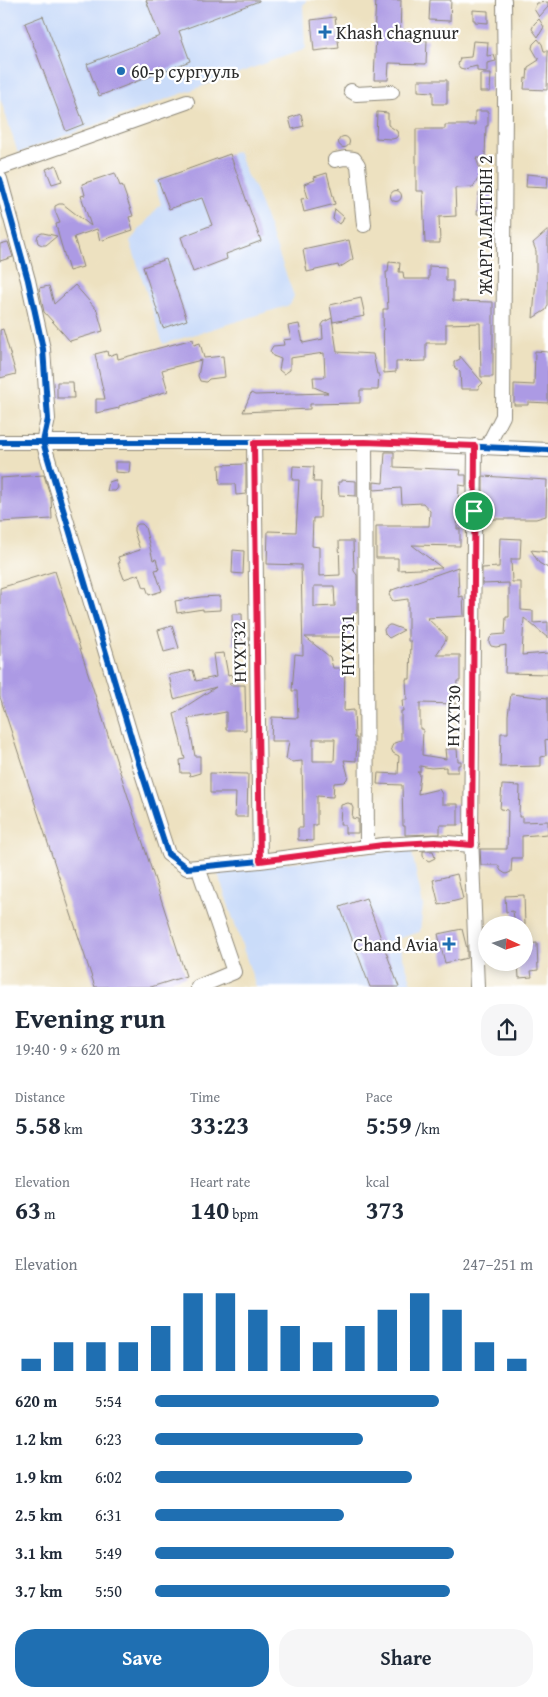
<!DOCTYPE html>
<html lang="en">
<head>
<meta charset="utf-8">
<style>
  :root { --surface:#fff; --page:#f6f6f7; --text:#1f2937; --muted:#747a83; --accent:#1f6fb2 }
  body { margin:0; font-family:"Gentium Book Plus",serif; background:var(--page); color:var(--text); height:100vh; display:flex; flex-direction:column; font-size:19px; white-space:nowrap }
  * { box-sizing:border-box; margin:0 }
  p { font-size:16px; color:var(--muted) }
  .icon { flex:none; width:28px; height:28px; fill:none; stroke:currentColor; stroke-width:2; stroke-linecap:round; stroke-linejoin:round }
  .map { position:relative; height:987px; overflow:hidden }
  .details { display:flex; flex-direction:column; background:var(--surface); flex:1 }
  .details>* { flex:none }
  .needle { width:32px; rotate:94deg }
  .buttons { position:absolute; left:478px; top:916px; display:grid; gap:10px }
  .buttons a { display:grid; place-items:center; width:55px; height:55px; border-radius:50%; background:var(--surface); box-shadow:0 2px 12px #0003; font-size:25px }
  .pin { position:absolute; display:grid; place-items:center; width:42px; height:42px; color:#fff; margin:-21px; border:2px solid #fff; border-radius:50%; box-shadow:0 1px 5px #0007 }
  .round { display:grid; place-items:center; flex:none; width:52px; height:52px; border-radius:20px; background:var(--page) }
  .headline { display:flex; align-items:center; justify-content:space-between; height:85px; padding:0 15px }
  h1 { font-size:28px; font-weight:700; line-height:38px }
  .stats { display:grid; grid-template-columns:repeat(3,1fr); gap:8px; height:85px; padding:5px 15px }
  .stats div { display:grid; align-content:center }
  .stats b { font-size:25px; font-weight:700 }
  .stats small { font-size:14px; font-weight:400 }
  .stats p { font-size:14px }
  .chart { height:140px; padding:10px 15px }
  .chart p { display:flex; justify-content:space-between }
  .chart svg { width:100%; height:90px; margin-top:5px; stroke:var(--accent); stroke-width:6 }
  .action { display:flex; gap:10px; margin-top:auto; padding:10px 15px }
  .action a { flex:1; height:58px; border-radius:20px; background:var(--accent); color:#fff; font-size:20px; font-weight:700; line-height:58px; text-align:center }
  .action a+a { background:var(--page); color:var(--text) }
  ul { padding:0 15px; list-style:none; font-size:16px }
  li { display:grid; grid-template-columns:80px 60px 1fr; align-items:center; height:38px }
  li i { height:12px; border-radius:6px; background:var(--accent) }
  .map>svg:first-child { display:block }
</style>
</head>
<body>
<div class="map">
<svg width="548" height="987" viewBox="0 0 548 987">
  <rect width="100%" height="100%" fill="#fff"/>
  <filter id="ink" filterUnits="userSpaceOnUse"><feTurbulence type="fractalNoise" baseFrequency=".02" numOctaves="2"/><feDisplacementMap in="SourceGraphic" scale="10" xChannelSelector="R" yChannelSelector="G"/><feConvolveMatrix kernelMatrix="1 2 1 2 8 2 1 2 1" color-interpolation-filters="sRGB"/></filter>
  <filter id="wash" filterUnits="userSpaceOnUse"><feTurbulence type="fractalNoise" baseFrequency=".0096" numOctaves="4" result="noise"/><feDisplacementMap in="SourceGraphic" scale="20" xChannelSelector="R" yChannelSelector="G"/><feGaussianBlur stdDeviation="1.12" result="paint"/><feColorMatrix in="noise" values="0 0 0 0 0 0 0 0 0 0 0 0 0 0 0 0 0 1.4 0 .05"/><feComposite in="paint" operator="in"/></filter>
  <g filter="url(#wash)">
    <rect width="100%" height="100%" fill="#ede1c0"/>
    <path fill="#cadcf9" d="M 0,0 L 306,0 L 306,2 L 303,5 L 305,49 L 18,153 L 0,98 Z
      M 238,151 L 246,174 L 254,186 L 294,296 L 290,305 L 163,344 L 130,241 L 161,204 L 154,181 Z
      M 411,848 L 423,906 L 420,932 L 397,939 L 413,987 L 256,987 L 217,871 Z"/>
    <g id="blocks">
      <path fill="#ac9ae4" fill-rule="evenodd" d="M 146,0 L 259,0 L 259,1 L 179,31 L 190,61 L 99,96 L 87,64 L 160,36 Z
        M 376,0 L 401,0 L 400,39 L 427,40 L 426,64 L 389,63 L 388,80 L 374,80 L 376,34 L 374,34 Z
        M 430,0 L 451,0 L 450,21 L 429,20 Z
        M 548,2 L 548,7 L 539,17 L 534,9 L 537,3 Z
        M 473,10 L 488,11 L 488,23 L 475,22 L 475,20 L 473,20 Z
        M 43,16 L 84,124 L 66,131 L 25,23 Z
        M 335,17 L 339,48 L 314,51 L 311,20 Z
        M 539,19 L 544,27 L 538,37 L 532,29 L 534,24 Z
        M 538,39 L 542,44 L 544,51 L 548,51 L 547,90 L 524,89 L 525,78 L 527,79 L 528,67 L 539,60 L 532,48 L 533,44 Z
        M 473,41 L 488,42 L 487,56 L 494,55 L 496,61 L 487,63 L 487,72 L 477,71 L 477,66 L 464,69 L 460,68 L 458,65 L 460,58 L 471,57 Z
        M 480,74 L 491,74 L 490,92 L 480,92 Z
        M 418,80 L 447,80 L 447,104 L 433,104 L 433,92 L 418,91 Z
        M 475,111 L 488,111 L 488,126 L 486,126 L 485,158 L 476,158 L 481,172 L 480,176 L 473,187 L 455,188 L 456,216 L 439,217 L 440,243 L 425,243 L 423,191 L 416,191 L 416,129 L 445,129 L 445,125 L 475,125 Z
        M 377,112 L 388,113 L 388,125 L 397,131 L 398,135 L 396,138 L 392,139 L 376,138 Z
        M 301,114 L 304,126 L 292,129 L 289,118 Z
        M338.5 142a5.5 5.5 0 1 1 11 0a5.5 5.5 0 1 1-11 0Z
        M 230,154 L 261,241 L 226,254 L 227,259 L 193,272 L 181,237 L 212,225 L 202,198 L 169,209 L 158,180 Z
        M 56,165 L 62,181 L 52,184 L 46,169 Z
        M 115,173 L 120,186 L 122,185 L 133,216 L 129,217 L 133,230 L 100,241 L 97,229 L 74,237 L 83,267 L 69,271 L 59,237 L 56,224 L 60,223 L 55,211 L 55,206 L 59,204 L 63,204 L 91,226 L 81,196 L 85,195 L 82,184 Z
        M 327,173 L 335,204 L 304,212 L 301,199 L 308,198 L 304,184 L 315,180 L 314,177 Z
        M 527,174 L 548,176 L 547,188 L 526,187 Z
        M390.5 196a5.5 5.5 0 1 1 11 0a5.5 5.5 0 1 1-11 0Z
        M 479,192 L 493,193 L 492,215 L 477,214 Z
        M 335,209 L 344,217 L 342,222 L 339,224 L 333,219 Z
        M 548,230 L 548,305 L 546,310 L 533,318 L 536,279 L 536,251 L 533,243 Z
        M 42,233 L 43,233 L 57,236 L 46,245 L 42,245 L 38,243 L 37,239 L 38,235 Z
        M 349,240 L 353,259 L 339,268 L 338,265 L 307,272 L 303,250 Z
        M 8,242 L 13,257 L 0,261 L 0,244 Z
        M 166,259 L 187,320 L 163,328 L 143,267 Z
        M 389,262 L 400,263 L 399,272 L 403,272 L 404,279 L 429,279 L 429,266 L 446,267 L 446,281 L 453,281 L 453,301 L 493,302 L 493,377 L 481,377 L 480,323 L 446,324 L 446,343 L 426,343 L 426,361 L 396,362 L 396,372 L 384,373 L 383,309 L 388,309 L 386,272 L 388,272 Z
        M 75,285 L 97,310 L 103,331 L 70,341 L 44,312 L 39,288 L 49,286 L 54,304 Z
        M 361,298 L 365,316 L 333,322 L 330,305 Z
        M 332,318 L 337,352 L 373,354 L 377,374 L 379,374 L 378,390 L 360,390 L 360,403 L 310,404 L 310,409 L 243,412 L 251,393 L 255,395 L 328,393 L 314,387 L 313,377 L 325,377 L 324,353 L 290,358 L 290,370 L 284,374 L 279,370 L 281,359 L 273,356 L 270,351 L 273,346 L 284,345 L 283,340 L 291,339 L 288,326 L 299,324 L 303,343 L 323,339 L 322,325 L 324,322 Z
        M 3,329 L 16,374 L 0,378 L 0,330 Z
        M 193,339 L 194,345 L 200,343 L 204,358 L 223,356 L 225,377 L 209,379 L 206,382 L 200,381 L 198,376 L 201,360 L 162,370 L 168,391 L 119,406 L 119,408 L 96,413 L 96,399 L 105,399 L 95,354 L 107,351 L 108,356 L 117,353 L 118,359 Z
        M 535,351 L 548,352 L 548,403 L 528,402 L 528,405 L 514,405 L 514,384 L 534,385 Z
        M 460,356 L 483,383 L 479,387 L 479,389 L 461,389 L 460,372 L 455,368 L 454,365 L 454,362 L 460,359 Z
        M 57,382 L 73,382 L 74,398 L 57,398 Z
        M 385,452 L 394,452 L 394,467 L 461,470 L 460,475 L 466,475 L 466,486 L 459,485 L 457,529 L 460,529 L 460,546 L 412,545 L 442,568 L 398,570 L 398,558 L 376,558 L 376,526 L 429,526 L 430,511 L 423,503 L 402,504 L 401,488 L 374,490 L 374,482 L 383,483 Z
        M 115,462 L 130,462 L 129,473 L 115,472 Z
        M 246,464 L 246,494 L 236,495 L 235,484 L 220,484 L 219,465 Z
        M 293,466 L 314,467 L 313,482 L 321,482 L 320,518 L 313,518 L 312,546 L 319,547 L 319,576 L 340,575 L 339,541 L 353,541 L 354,571 L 357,575 L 357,613 L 353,614 L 353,637 L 305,637 L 330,657 L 333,668 L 345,668 L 344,711 L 354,710 L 355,738 L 357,738 L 356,761 L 344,760 L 348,775 L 347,779 L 344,782 L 334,783 L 333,797 L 317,796 L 317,825 L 313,825 L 313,841 L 298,840 L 298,828 L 303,828 L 302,761 L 292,762 L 286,759 L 289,741 L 271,741 L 272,717 L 298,718 L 297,691 L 292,691 L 295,654 L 303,655 L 301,565 L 267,564 L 268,531 L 296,532 L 299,480 L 292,480 ZM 314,586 L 334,586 L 335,606 L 314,607 ZM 313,739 L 335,739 L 334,761 L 313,761 Z
        M 44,475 L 51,498 L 52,519 L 0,522 L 0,478 Z
        M 483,476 L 547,480 L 546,516 L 536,519 L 483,519 Z
        M 115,480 L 118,487 L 117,489 L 115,491 L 107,491 L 109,482 Z
        M 341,480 L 356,481 L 356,496 L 339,495 L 338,482 L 341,482 Z
        M 138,524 L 142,524 L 145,527 L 153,560 L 156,559 L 159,569 L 155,570 L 162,591 L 149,595 L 146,587 L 144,588 L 139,574 L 124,579 L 118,563 L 120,563 L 118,557 L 140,550 L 134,531 L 134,527 Z
        M 500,538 L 521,539 L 520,559 L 511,559 L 512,582 L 521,582 L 521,610 L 533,611 L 533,623 L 548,622 L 548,638 L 524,618 L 522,655 L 548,653 L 548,674 L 505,673 L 506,645 L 496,647 L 491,646 L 489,642 L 490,638 L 493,635 L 505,634 L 506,617 L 509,617 L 509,583 L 482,584 L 482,568 L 499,567 Z
        M 233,550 L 244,551 L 243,574 L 232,573 Z
        M 531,550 L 548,552 L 548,568 L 539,563 Z
        M 458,567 L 459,597 L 463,596 L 464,616 L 427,618 L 446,636 L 446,640 L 436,655 L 460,655 L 460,681 L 457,681 L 456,704 L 420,703 L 420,729 L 423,729 L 422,755 L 446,759 L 445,749 L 457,749 L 458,761 L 461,761 L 461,765 L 458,765 L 458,772 L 446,772 L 446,767 L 431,768 L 420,766 L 420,772 L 417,772 L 420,774 L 418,794 L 439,789 L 442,794 L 442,804 L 458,804 L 458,825 L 440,825 L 440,834 L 405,835 L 405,826 L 403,826 L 402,785 L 377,784 L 378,773 L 398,774 L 399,756 L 393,753 L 391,748 L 394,743 L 401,741 L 401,711 L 403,711 L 402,700 L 407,700 L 406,679 L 410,679 L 411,641 L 408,641 L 408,599 L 393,601 L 389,595 L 392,590 Z
        M 55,571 L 186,976 L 151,987 L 95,987 L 0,697 L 0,588 Z
        M 220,596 L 220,610 L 203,611 L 203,609 L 177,613 L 175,601 L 201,597 Z
        M 232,614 L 242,614 L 243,644 L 233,645 Z
        M 389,625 L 391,625 L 404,630 L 389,638 L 385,634 L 384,630 L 385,628 Z
        M 172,626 L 179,648 L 164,652 L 158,630 Z
        M 224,653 L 228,675 L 232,674 L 234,682 L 229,683 L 230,685 L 245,685 L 246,730 L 226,730 L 226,712 L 188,719 L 195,756 L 200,756 L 200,773 L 190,776 L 189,773 L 181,773 L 180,760 L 185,759 L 174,714 L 216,687 L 174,699 L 169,675 L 193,670 L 196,681 L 216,677 L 213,654 Z
        M 511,694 L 548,698 L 548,739 L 545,740 L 546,756 L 541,757 L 541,766 L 500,767 L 501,733 L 508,733 L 508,715 Z
        M 210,773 L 248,774 L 247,817 L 235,817 L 236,793 L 210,793 Z
        M 502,785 L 520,786 L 519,817 L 522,817 L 522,822 L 548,821 L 548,834 L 522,836 L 522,858 L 512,858 L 511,872 L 506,874 L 501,871 L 498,865 L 481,865 L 480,849 L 507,849 L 508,810 L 500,809 Z
        M 348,803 L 351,804 L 353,808 L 352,818 L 358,819 L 358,833 L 345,833 L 345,825 L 340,825 L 341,805 Z
        M 423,851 L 433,851 L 435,858 L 429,861 L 425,859 L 423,856 Z
        M 457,874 L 463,899 L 439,905 L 433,880 Z
        M 524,895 L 525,925 L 515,925 L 513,911 L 506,912 L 505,896 Z
        M 366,898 L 399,987 L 370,987 L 340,907 Z
        M 462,929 L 467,949 L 467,958 L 445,963 L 438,934 Z
        M 537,943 L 538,970 L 531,971 L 532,977 L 519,978 L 518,962 L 524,962 L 524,944 Z"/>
    </g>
  </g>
  <g filter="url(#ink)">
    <use href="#blocks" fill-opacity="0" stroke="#8c8676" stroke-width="1"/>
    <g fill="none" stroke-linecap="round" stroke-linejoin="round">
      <defs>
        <path id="street" d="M 351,91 L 356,94 L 392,92
          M 335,160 L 345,158 L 354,159 L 358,165 L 364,225
          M 0,168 L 187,102
          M 0,179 L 28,280 L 43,349 L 48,419 L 43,442 L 140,767 L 168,854 L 187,868 L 260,861 L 383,845 L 435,842 L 472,845
          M 0,442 L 365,442 L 548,450
          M 365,442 L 367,847
          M 254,443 L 260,861
          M 475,446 L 471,835 L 477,987
          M 487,447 L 503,416 L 505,98 L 504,0
          M 198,987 L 234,972 L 198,867"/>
      </defs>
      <use href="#street" stroke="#8c8676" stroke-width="16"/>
      <use href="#street" stroke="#fff" stroke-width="14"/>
      <defs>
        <path id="cycleway" d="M 0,179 L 28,280 L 43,349 L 48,419 L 43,442 L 140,767 L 168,854 L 187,868 L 260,861 L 383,845 L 435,842 L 472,845
          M 0,442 L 365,442 L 548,450"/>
      </defs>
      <use href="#cycleway" stroke="#fff" stroke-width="9"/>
      <use href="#cycleway" stroke="#0057b8" stroke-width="6"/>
    </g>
  </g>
  <g fill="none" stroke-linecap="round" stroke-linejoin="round" filter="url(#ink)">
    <defs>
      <path id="route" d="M 365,442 L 475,446 L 472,845 L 435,842 L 383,845 L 260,861 L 254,443 Z"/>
    </defs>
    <use href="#route" stroke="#fff" stroke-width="10"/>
    <use href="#route" stroke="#e11d48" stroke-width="6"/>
  </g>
  <g fill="#1f6fb2" stroke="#fff" stroke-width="2">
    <path d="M322.5 24.5h5v5h5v5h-5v5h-5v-5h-5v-5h5z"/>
    <circle cx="121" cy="71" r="5"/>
    <path d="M446.5 936.5h5v5h5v5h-5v5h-5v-5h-5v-5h5z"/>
  </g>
  <g text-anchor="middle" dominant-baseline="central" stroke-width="4.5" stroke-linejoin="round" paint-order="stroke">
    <g font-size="18" fill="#2b2b2b" stroke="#fff" text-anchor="start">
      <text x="336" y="32">Khash chagnuur</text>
      <text x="131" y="71">60-р сургууль</text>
      <text x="438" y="944" text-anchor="end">Chand Avia</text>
    </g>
    <g font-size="18" fill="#2b2b2b" stroke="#fff">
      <text transform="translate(485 225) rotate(-90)">ЖАРГАЛАНТЫН 2</text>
      <text transform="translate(347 645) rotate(-90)">НҮХТ31</text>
      <text transform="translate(239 652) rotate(-91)">НҮХТ32</text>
      <text transform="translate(453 716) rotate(-89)">НҮХТ30</text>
    </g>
  </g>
</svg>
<div class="buttons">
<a><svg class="needle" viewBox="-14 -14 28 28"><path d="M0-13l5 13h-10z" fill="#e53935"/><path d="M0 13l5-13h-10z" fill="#747a83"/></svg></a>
</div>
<div class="pin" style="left:474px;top:511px;background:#1e9e55"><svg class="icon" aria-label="arrive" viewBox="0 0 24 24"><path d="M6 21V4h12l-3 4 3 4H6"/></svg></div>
</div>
<section class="details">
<div class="headline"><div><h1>Evening run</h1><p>19:40 · 9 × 620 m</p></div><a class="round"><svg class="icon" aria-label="share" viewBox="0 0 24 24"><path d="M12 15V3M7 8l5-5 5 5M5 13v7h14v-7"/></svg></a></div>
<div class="stats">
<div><p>Distance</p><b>5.58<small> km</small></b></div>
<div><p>Time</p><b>33:23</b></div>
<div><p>Pace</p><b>5:59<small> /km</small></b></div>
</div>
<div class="stats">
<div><p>Elevation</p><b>63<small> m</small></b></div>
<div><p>Heart rate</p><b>140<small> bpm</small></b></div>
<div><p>kcal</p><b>373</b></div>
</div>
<div class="chart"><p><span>Elevation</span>247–251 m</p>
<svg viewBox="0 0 160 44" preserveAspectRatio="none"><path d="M5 44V38M15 44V30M25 44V30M35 44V30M45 44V22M55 44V6M65 44V6M75 44V14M85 44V22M95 44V30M105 44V22M115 44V14M125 44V6M135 44V14M145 44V30M155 44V38"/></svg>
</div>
<ul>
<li><b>620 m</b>5:54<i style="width:75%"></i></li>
<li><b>1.2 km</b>6:23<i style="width:55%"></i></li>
<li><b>1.9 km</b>6:02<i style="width:68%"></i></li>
<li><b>2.5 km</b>6:31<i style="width:50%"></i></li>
<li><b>3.1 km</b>5:49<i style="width:79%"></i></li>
<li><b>3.7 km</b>5:50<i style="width:78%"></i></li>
</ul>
<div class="action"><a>Save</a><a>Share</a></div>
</section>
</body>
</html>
